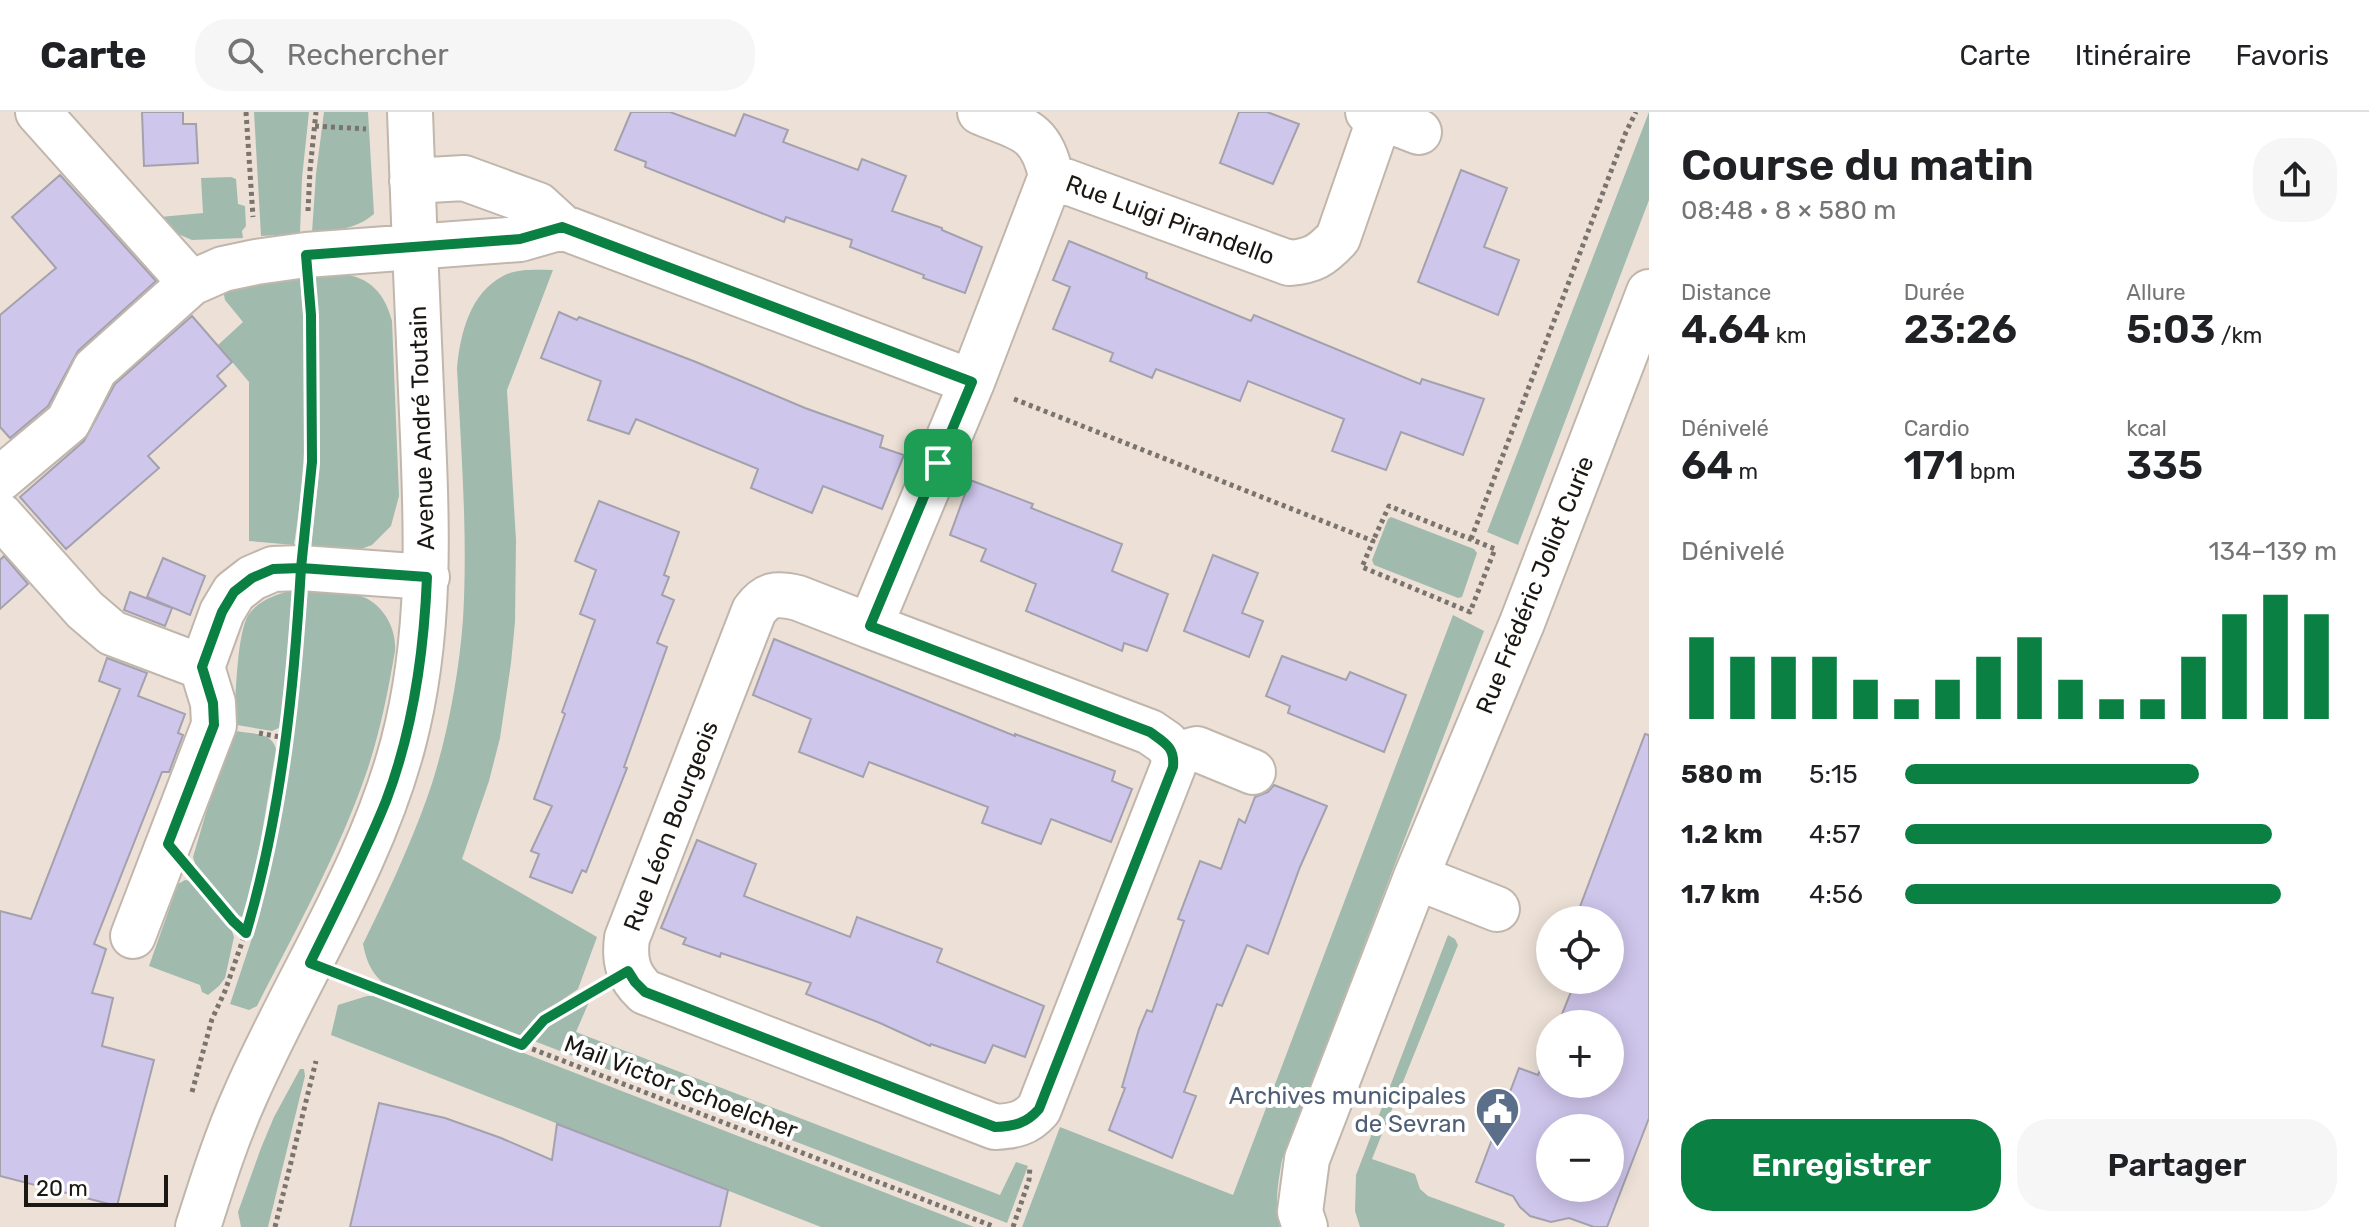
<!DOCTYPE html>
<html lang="fr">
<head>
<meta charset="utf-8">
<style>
  :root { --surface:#fff; --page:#f6f6f6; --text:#202124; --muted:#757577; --line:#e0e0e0; --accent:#0b8043 }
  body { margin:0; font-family:Rubik,sans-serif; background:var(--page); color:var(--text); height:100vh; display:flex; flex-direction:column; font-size:30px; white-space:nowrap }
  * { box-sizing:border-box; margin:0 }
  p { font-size:26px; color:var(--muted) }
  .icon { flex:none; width:44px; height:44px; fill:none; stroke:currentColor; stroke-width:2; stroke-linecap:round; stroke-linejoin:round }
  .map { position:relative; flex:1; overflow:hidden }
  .side { display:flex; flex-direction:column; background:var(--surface); width:720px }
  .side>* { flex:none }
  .controls { position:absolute; left:1536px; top:794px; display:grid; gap:16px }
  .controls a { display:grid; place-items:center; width:88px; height:88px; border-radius:50%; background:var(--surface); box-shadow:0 4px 20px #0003; font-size:40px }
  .scale { position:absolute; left:24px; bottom:20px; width:144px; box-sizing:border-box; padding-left:8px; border:4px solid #1b1713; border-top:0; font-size:22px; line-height:28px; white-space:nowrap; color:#1b1713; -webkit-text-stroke:6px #fff; paint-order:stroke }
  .pin { position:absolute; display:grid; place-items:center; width:68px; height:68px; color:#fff; margin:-34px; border-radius:16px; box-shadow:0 4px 12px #0006 }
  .round { display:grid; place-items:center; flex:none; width:84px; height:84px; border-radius:32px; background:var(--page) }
  .head { display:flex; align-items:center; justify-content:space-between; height:136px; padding:0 32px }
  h1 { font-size:44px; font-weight:600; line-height:60px }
  .stats { display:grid; grid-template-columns:repeat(3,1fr); gap:12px; height:136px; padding:8px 32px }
  .stats div { display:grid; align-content:center }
  .stats b { font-size:40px; font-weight:600 }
  .stats small { font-size:22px; font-weight:400 }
  .stats p { font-size:22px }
  .chart { height:224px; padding:16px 32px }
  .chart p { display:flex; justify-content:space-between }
  .chart svg { width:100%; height:144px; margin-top:8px; stroke:var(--accent); stroke-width:6 }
  .button { display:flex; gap:16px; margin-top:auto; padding:16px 32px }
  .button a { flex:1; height:92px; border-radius:32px; background:var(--accent); color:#fff; font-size:32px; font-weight:600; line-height:92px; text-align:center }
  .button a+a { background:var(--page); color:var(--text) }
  ul { padding:0 32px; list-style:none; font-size:26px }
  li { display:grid; grid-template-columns:128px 96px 1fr; align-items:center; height:60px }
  li i { height:20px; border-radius:10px; background:var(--accent) }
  header { display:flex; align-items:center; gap:48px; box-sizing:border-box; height:112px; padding:0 40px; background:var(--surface); border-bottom:2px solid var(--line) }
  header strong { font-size:38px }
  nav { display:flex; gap:44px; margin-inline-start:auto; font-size:28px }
  .search { width:560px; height:72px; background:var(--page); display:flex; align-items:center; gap:20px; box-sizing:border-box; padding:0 28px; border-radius:32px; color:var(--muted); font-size:30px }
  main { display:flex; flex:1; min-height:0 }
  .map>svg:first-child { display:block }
</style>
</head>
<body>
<header>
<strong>Carte</strong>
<div class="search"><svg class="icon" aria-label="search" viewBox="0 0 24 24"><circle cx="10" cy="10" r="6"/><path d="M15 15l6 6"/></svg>Rechercher</div>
<nav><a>Carte</a><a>Itinéraire</a><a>Favoris</a></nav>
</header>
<main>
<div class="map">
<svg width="1649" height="1115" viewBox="0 0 1649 1115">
  <rect width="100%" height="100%" fill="#ede1d7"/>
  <path fill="#a1baae" d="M 254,0 L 309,0 L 302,66 L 300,122 L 261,124 Z
    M 324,0 L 368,0 L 374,102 C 355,118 336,118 312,120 L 316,62 Z
    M 1649,0 L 1649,88 L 1518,433 L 1487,420 Z
    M 231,65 L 236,67 L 238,92 L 245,94 L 246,114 L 242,119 L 243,126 L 192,128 L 171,119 L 160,105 L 203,101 L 201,66 Z
    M 553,158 L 507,278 L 516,428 L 515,510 L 511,551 L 500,626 L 489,669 L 462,747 L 597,825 L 578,877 L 533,908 L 522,924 L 382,870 C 370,859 366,847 363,832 C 386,785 409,736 427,686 C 446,633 459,563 463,507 C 468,423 461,339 457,256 C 460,222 470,181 503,164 C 518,156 537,158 553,158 Z
    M 340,162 C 370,164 385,182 392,209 L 399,384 L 391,414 L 372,433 L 361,437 L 347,438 L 311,434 L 320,353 L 319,236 L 314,164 Z
    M 300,166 C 309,254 308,345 294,433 L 249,429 L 249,270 L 218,233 L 243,210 L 225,188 L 223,178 L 226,174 Z
    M 1391,405 L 1474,437 L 1477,441 L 1462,485 L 1458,486 L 1374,453 L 1372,448 L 1388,407 Z
    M 293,478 L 281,615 L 272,619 L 237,613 L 234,607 C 236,583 237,519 249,502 C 259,488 277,482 293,478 Z
    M 308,478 C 323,479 339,479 354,482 C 380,487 397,514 395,539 C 388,580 380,620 367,659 C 339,741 296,817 257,894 L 249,898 L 230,892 L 259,805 L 273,744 L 294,614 Z
    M 1453,503 L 1484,519 L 1282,1048 C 1278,1070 1274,1092 1280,1115 L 1022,1115 L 1060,1015 L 1233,1083 Z
    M 236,619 C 251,622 272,620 276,637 L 260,733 L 245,801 L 242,805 L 231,801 L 196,755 L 193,745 L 229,623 L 231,620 Z
    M 185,768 L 193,769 L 230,813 L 234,825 L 225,866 L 219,874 L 208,883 L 202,880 L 200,873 L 149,854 L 178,772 Z
    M 1448,823 L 1455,827 L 1458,833 L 1372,1047 L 1415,1062 L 1420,1077 L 1428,1084 L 1505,1112 L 1504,1115 L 1360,1115 L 1355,1099 L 1356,1063 Z
    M 367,884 L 376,884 L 974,1115 L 821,1115 L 331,923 L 338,893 Z
    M 583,888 L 589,890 L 576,920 L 1000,1083 L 1016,1050 L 1028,1054 L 1007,1111 L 534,929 L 553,909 Z
    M 300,957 L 304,957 L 305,964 L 268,1115 L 241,1115 L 238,1100 L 261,1036 L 274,1005 Z"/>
  <path fill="#cfc6ec" stroke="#a3a1ad" stroke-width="2" fill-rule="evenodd" d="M 142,0 L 183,0 L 183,12 L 196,12 L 198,51 L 144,54 Z
    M 631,0 L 670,0 L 735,24 L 744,2 L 788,18 L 783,30 L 858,58 L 862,47 L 906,64 L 892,99 L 942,116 L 942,118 L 982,135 L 965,181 L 923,166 L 924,163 L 850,135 L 852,128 L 786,105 L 784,110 L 645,55 L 646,50 L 615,38 Z
    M 1239,0 L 1267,0 L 1299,12 L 1273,72 L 1220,51 Z
    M 1461,58 L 1507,76 L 1484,135 L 1519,148 L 1498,203 L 1418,170 Z
    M 60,63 L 156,169 L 78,239 L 48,294 L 10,326 L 0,315 L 0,203 L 56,156 L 12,105 Z
    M 1069,129 L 1147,161 L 1146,166 L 1251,209 L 1254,203 L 1420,272 L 1422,267 L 1484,287 L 1463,343 L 1401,320 L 1386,358 L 1332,339 L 1344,307 L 1248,269 L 1240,289 L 1156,257 L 1152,266 L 1110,249 L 1113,241 L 1053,217 L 1070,175 L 1053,168 Z
    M 559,200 L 577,208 L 579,205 L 696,250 L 805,296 L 883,324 L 880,335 L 904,343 L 882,397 L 823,374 L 812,401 L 751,376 L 758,357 L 636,307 L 629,322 L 588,308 L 601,269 L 541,246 Z
    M 192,204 L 232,250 L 217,264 L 226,274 L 148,344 L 159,356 L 66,437 L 20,385 L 84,329 L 115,272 Z
    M 970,368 L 1033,392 L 1031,396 L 1122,432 L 1112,459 L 1168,482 L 1147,539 L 1124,531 L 1122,539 L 1026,499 L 1036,472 L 981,449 L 986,437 L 950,423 Z
    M 599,389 L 679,420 L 664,463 L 669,465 L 662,483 L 674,488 L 657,531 L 667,535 L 624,655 L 627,656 L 586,760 L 582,758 L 572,781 L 530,765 L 539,742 L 531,739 L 552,694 L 534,687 L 565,602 L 562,600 L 595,508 L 580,502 L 596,458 L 575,449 Z
    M 1213,443 L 1258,461 L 1242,501 L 1263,509 L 1249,545 L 1184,519 Z
    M 4,444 L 28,472 L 0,497 L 0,448 Z
    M 163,446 L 205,464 L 190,503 L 147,485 Z
    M 130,480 L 172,496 L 165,514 L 124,498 Z
    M 774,527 L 1015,624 L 1015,622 L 1115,659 L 1112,669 L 1132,677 L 1111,730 L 1051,707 L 1041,732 L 982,711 L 988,695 L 869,650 L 863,665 L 799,640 L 811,607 L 753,583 Z
    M 1282,544 L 1346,568 L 1350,560 L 1406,583 L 1384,640 L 1288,601 L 1290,594 L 1266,584 Z
    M 107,546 L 147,561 L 138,584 L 185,602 L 178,621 L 183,623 L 169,660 L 162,660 L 94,832 L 106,837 L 92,881 L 113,886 L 102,934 L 154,948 L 117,1094 L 0,1064 L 0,799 L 31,807 L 120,577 L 99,569 Z
    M 1645,622 L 1649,623 L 1649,1006 L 1607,1115 L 1594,1115 L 1569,1106 L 1551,1110 L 1530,1104 L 1520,1095 L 1513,1084 L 1476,1070 L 1519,956 L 1538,963 L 1550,934 L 1550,972 L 1610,972 L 1610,912 L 1558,912 L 1573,875 L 1555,868 L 1610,868 L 1610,808 L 1575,808 ZM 1550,1016 L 1610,1016 L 1610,1076 L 1550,1076 Z
    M 1274,673 L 1327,694 L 1300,755 L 1268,842 L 1247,833 L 1222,894 L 1217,892 L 1184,980 L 1196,984 L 1172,1046 L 1109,1018 L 1125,976 L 1122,975 L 1139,917 L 1147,898 L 1152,900 L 1184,809 L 1178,807 L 1200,749 L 1221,757 L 1239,707 L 1245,711 L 1255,685 L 1268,680 Z
    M 697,728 L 756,752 L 744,784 L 850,825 L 857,805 L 942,837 L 937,850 L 1044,894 L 1025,945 L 993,933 L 985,951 L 931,932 L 930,934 L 880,911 L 806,882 L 811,871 L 721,841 L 720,845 L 683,832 L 686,826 L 661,816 Z
    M 379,991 L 445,1006 L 501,1026 L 552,1048 L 557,1012 L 728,1078 L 720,1115 L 350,1115 Z"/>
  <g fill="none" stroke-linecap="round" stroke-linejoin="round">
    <defs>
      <path id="minor" d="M 38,0 L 191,171
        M 980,0 C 1020,17 1041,16 1051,64 L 1289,151 C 1313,149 1321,144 1338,126 L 1380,5 L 1368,0
        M 1380,5 L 1419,20
        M 412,69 L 464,66 L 538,93 L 562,115
        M 0,367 L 68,310 L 95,257 L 191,171 L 223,157 L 256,150 L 306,143 L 520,127 L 562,115 L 972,270 L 1051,64
        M 0,403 L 85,498 L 112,521 L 202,555
        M 870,514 L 1150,620 L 1166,631 L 1174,643 L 1173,655 L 1039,997 C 1026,1012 1014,1014 995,1015 L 645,880 C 628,864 624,849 627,826 L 754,499 C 767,481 777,481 798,486 L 870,514 L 972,270
        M 1174,643 L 1197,637 L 1253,660
        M 1416,765 L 1497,797
        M 133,824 L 214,613 L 213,591 L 202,555 L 222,500 L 234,480 L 252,466 L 273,457 L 301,456 L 427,465
        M 198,1115 C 212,1071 226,1026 245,984 C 296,867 370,757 403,632 C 434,516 426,397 421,278 C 417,185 413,93 410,0
        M 1305,1115 L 1300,1100 L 1307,1047 L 1416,765 L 1522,511 L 1649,180"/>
    </defs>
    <use href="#minor" stroke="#c1b6ac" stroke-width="48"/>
    <path stroke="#7b736d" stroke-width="5" stroke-dasharray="4 4" stroke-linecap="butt" d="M 246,0 L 253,105
      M 315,14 L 366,17
      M 308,99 L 310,58 L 316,0
      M 1014,287 L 1373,429 L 1362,455 L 1470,500 L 1495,437 L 1389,394 L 1373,429
      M 306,410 L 312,350 L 310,188
      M 1471,427 L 1626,20 L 1636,0
      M 259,621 L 285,626
      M 204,774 L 233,809 L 246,821
      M 353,868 L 995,1115
      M 522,933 L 544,908 L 590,881
      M 192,980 L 212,907 L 225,879 L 253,799 L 270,721 L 285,626 L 296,546 L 298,504
      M 275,1115 L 316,949
      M 1013,1115 L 1029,1068 L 1030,1055"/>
    <use href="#minor" stroke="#fff" stroke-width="44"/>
  </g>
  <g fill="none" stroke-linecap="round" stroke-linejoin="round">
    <defs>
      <path id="route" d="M 938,351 L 972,270 L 562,115 L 520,127 L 306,143 L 311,203 L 312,350 L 301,456 L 273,457 L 252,466 L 234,480 L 222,500 L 202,555 L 213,591 L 214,613 L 168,732 L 233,809 L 246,821 C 281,703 294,578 301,456 L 427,465 C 424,540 413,618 386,689 C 364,744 336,798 310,851 L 522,933 L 544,908 L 628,859 L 635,870 L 645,880 L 995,1015 C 1014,1014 1026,1012 1039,997 L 1173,655 C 1175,635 1165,631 1150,620 L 870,514 L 938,351"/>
    </defs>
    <use href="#route" stroke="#fff" stroke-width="16"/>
    <use href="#route" stroke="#0b8043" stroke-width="10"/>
  </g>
  <defs>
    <symbol id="civic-pin" viewBox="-11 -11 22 30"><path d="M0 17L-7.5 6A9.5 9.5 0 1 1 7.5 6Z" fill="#5c6f8a" stroke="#fff"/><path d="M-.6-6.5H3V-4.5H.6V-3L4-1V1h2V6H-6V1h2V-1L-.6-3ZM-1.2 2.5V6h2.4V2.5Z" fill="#fff"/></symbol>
  </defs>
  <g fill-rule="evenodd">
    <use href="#civic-pin" x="1472" y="972" width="51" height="69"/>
  </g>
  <g text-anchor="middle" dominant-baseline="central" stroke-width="8" stroke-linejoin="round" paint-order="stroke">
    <g font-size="24" fill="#1b1713" stroke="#fff">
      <text transform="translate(1170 108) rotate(20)">Rue Luigi Pirandello</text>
      <text transform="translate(422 316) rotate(-92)">Avenue André Toutain</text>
      <text transform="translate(1535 473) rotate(-68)">Rue Frédéric Joliot Curie</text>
      <text transform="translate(671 714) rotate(-69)">Rue Léon Bourgeois</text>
      <text transform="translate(681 975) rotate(21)">Mail Victor Schoelcher</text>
    </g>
    <g font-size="24" fill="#4e5e75" stroke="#fff" text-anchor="end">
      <text x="1466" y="984">Archives municipales<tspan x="1466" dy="28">de Sevran</tspan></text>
    </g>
  </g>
</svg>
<div class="controls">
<a><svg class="icon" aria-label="locate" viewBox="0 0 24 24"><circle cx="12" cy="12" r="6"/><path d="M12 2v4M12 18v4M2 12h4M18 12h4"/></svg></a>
<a>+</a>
<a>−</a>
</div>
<div class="scale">20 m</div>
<div class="pin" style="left:938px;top:351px;background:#1e9e55"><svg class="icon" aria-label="arrive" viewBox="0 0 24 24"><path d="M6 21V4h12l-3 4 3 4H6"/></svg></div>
</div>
<section class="side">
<div class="head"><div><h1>Course du matin</h1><p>08:48 · 8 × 580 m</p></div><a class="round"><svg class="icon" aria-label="share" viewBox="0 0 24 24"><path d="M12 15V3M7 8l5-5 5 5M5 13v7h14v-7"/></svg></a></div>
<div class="stats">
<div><p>Distance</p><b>4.64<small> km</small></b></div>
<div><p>Durée</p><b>23:26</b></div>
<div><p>Allure</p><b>5:03<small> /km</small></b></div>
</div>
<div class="stats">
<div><p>Dénivelé</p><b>64<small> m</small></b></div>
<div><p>Cardio</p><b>171<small> bpm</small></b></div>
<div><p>kcal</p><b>335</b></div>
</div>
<div class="chart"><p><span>Dénivelé</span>134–139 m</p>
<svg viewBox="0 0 160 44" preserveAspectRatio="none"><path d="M5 44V19M15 44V25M25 44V25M35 44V25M45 44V32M55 44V38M65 44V32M75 44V25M85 44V19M95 44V32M105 44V38M115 44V38M125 44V25M135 44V12M145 44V6M155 44V12"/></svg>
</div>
<ul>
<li><b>580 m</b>5:15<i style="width:68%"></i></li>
<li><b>1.2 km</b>4:57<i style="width:85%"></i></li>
<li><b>1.7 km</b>4:56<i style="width:87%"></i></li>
</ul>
<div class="button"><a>Enregistrer</a><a>Partager</a></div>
</section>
</main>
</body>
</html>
